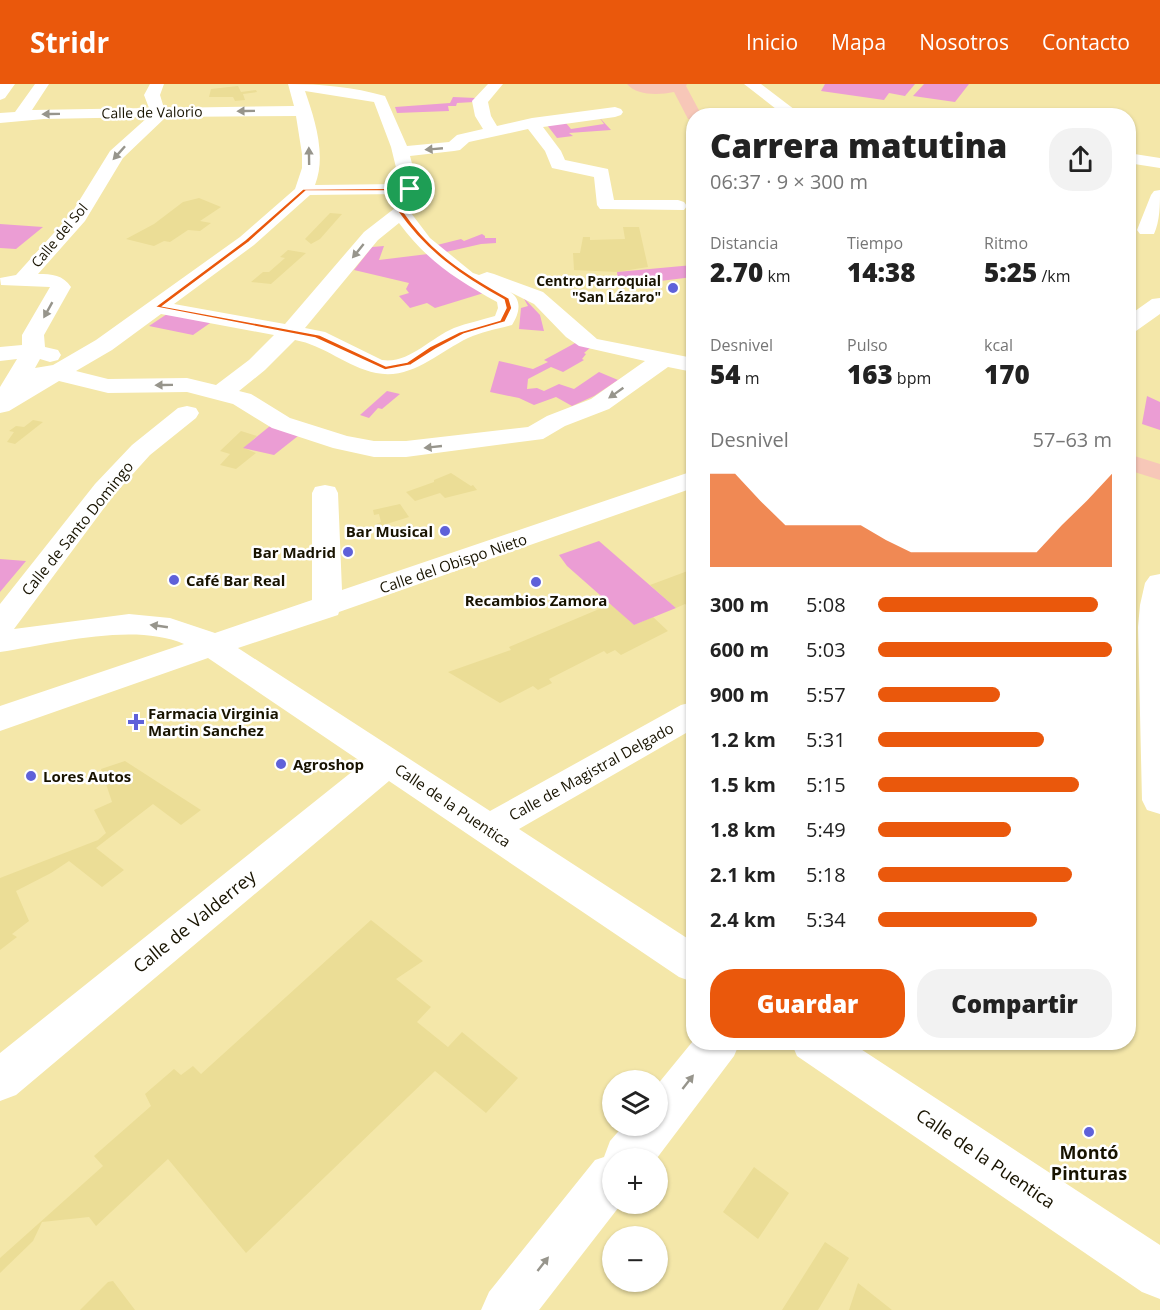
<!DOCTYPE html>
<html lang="es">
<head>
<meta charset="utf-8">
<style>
  :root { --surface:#fff; --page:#f2f2f2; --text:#222; --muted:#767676; --accent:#ea580c }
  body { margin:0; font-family:"Open Sans",sans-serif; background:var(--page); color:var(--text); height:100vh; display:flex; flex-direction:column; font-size:22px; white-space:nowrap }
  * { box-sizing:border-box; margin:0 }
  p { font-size:20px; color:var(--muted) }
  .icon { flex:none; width:33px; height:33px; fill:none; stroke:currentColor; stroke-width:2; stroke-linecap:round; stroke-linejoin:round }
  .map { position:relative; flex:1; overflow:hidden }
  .panel { position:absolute; left:686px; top:24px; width:450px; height:942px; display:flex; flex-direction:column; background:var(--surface); border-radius:24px; box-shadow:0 2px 4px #0004 }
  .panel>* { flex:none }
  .controls { position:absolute; left:602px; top:986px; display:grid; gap:12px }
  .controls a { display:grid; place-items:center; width:66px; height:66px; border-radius:50%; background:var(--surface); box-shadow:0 2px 4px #0004; font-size:30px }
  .pin { position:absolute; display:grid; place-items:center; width:51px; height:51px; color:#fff; margin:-26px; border:3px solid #fff; border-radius:50%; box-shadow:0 2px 6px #0007 }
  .round { display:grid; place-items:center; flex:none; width:63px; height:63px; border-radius:24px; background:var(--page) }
  .head { display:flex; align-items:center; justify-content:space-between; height:102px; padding:0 24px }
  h1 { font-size:33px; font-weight:800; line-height:45px }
  .figures { display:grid; grid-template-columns:repeat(3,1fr); gap:9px; height:102px; padding:6px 24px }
  .figures div { display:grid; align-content:center }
  .figures b { font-size:26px; font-weight:800 }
  .figures small { font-size:16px; font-weight:400 }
  .figures p { font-size:16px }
  .chart { height:168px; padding:12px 24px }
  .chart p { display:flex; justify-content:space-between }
  .chart svg { width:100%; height:108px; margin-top:6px; fill:var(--accent); opacity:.7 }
  .primary-button { display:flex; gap:12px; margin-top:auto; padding:12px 24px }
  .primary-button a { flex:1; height:69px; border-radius:24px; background:var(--accent); color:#fff; font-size:24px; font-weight:800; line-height:69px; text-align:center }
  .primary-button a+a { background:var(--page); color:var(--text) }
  ul { padding:0 24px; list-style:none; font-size:20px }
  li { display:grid; grid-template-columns:96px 72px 1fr; align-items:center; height:45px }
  li i { height:15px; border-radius:8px; background:var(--accent) }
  header { display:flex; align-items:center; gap:36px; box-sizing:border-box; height:84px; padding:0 30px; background:var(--accent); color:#fff }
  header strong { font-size:28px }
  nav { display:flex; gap:33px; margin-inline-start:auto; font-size:21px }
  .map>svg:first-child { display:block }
</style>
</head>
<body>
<header>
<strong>Stridr</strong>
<nav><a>Inicio</a><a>Mapa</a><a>Nosotros</a><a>Contacto</a></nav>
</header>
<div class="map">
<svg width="1160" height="1226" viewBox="0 0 1160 1226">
  <rect width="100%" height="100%" fill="#f4e7a9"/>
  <path fill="#ebdd96" d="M 238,2 L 241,8 L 256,6 L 257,8 L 243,10 L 245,16 L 235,17 L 233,13 L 209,13 L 211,5 Z
    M 199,114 L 221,123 L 200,137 L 211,139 L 200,147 L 188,146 L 170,158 L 164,157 L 154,162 L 126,155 L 154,140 L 183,118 Z
    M 330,129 L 342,130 L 320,155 L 311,160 L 305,155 Z
    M 623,143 L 639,143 L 648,183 L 617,188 L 574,186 L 573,169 L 580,169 L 583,153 L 590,153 L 590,156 L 625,155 Z
    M 288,166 L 306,169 L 271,200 L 251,198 L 263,188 L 269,188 L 285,174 L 280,173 Z
    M 33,336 L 43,338 L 15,360 L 7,358 L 14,348 L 9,347 L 16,342 L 24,343 Z
    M 241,347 L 257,352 L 244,364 L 256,369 L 236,385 L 220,381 L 230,370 L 220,367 Z
    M 451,389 L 471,402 L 473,401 L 477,406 L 445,414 L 440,409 L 415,417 L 406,408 L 434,398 L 434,396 Z
    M 400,420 L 409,433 L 377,443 L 376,440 L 381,438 L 379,430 L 374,431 L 373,426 Z
    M 693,485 L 693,526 L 685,520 L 676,524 L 650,501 Z
    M 611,520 L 634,541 L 653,533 L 668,547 L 621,571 L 615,566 L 607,570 L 604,567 L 549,595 L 552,599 L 538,606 L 533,602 L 500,619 L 448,588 L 511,566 L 509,563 Z
    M 125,677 L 201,726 L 181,741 L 153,720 L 96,764 L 124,786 L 102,803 L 69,777 L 51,789 L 16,807 L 29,837 L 12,850 L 17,853 L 0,866 L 0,794 L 98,756 L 106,749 L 94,726 L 112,718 L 101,685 Z
    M 371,836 L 423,877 L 396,895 L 431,923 L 417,938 L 448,963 L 462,948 L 518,994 L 486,1029 L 435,987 L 246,1169 L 168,1075 L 96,1142 L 89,1133 L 42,1138 L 33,1157 L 0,1189 L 0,1174 L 103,1082 L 94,1072 L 151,1022 L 145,1010 L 174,985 L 181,991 L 193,982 L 201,990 Z
    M 754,1083 L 789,1109 L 758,1155 L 723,1128 Z
    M 825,1158 L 849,1174 L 818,1226 L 782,1226 Z
    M 113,1197 L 135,1226 L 80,1226 L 108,1198 Z
    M 858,1199 L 892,1226 L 849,1226 Z"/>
  <path fill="#eb9dd4" d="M 825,0 L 915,0 L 905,12 L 889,9 L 884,16 L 821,7 Z
    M 924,0 L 969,0 L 955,18 L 913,12 Z
    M 453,13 L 476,14 L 474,18 L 457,19 L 456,22 L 448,22 L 449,27 L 397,29 L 395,23 L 450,19 Z
    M 599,33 L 611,46 L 569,49 L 573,52 L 557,54 L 547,41 L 565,38 L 571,45 L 604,40 Z
    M 0,140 L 43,143 L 16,165 L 0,164 Z
    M 482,150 L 485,152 L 485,154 L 496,154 L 496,159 L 481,160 L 446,168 L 437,161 L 461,155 L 464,157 Z
    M 384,162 L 379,176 L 428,170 L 487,208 L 435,224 L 427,219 L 410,224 L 399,212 L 409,209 L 406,205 L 409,199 L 354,186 L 372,163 Z
    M 693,181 L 693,193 L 635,200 L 634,198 L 618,198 L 617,188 Z
    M 523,213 L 540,231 L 544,247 L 519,245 L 521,224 L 528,222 Z
    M 170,228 L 213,237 L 193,251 L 149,242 Z
    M 577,258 L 591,263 L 584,269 L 586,270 L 582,275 L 584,276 L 563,288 L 551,283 L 528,295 L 527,305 L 537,304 L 544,307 L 559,300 L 574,305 L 599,288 L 618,296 L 594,312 L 572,322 L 556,313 L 534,321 L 519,314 L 490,308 L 499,277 L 533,285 L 548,278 L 544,276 Z
    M 387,307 L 400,310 L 382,325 L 378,324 L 369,334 L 360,331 Z
    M 1147,312 L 1160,318 L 1160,346 L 1142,340 Z
    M 270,342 L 298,352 L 274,371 L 243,364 Z
    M 599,457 L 676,524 L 634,541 L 567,482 L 559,471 Z
    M 0,475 L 26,477 L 0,508 Z"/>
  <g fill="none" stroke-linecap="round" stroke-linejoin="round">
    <path fill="#fff" fill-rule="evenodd" d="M 15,0 L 5,14 L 0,16 L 0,0 Z
      M 35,0 L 49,0 L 32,26 L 149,24 L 144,11 L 150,0 L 164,0 L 160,11 L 164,24 L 294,22 L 288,0 C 322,0 353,3 385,12 L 407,62 L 449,58 L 457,51 L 483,45 L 475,32 L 472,17 L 488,0 L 503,0 L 488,18 L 491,32 L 497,42 L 532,34 L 615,23 L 621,25 L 623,28 L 621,31 L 615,33 L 543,43 L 561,67 L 565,76 L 608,85 L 614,116 L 678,116 L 684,118 L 687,122 L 684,126 L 600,125 L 597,121 L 594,93 L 552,84 L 545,67 L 528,45 L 469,58 L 460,66 L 454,67 L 410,72 L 419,105 L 411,129 L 430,154 L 473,189 L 479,191 L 487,188 L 494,190 L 543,208 L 597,255 L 693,274 L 693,288 L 668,283 L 609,325 L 565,342 L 543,355 L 406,373 L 374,373 L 333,364 L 272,344 L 233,320 L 187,308 L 108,309 L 59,297 L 9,327 L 0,329 L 0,303 L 17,275 L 0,277 L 0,263 L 22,261 L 22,251 L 50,203 L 1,201 L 0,194 L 16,191 L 71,130 L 110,67 L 148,33 L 44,35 L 0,39 L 0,29 L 15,28 ZM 305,7 L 374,18 L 391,63 L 400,100 L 315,101 C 327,71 314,33 305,7 ZM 296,32 L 302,70 L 302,84 L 295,105 L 240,153 L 96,256 L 53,281 L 35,284 L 40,275 L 50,278 L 58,276 L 61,271 L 58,266 L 45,263 L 44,251 L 71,203 C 63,191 52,190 38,190 L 85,137 L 123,74 L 166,33 ZM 399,110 L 395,124 L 364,148 L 285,240 L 174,220 L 254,161 L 310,111 ZM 399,139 C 427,177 457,196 497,218 L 498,224 L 495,232 C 482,236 467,239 454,244 C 430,254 409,280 382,276 L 325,248 L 305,244 L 378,156 ZM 510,208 L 534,220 L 566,253 L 579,262 L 645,277 L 591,315 L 547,332 L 528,343 L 406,357 L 374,357 L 347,352 L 290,334 L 251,310 L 239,307 L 265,286 L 295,256 C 324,261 347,283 376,289 C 412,296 437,269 468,254 C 481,248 497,245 512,241 C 519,230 523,216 510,208 ZM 161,230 L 274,251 L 249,276 L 216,301 L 187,294 L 108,295 L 76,287 L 112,266 Z
      M 744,0 L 761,0 L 803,32 L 785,32 Z
      M 1128,69 L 1160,74 L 1160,84 L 1128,79 Z
      M 1160,106 C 1160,121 1160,137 1154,150 L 1140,150 L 1137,146 L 1151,111 L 1154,107 Z
      M 1160,214 L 1160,230 L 1136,247 L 1128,249 L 1128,232 L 1152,215 Z
      M 187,322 L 196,324 L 199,329 L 196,334 L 150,371 L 113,412 L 14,545 L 129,530 L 170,534 L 215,549 L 312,516 L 312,409 L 315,403 L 325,401 L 335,403 L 338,409 L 342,506 L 693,387 L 693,404 L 339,528 L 338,531 L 238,564 L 490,727 L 681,621 L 693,618 L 693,645 L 519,745 L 693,858 L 693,898 L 679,893 L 389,697 L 16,1011 L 0,1017 L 0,969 L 363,679 L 208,574 L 0,647 L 0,622 L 184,560 C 133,538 54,560 0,568 L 0,520 L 95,400 L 132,361 L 178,324 Z
      M 1160,490 L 1160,730 L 1147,726 L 1142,716 L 1138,543 L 1140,521 L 1145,499 L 1150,492 Z
      M 693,957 L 740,958 L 734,972 L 657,1074 L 612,1074 L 612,1119 L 622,1119 L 539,1226 L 481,1226 L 489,1208 L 595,1076 L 604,1073 L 610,1057 L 624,1041 L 657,1041 L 657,1001 Z
      M 791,958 L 850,958 L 1160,1161 L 1160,1215 L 1142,1208 L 797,972 Z"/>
    <path fill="#f7c7b8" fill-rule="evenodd" d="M 627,0 L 687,0 L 686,2 L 702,32 L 693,32 L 693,36 L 688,35 L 674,8 C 659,11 637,12 627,0 Z
      M 1128,370 L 1160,380 L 1160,396 L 1128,386 Z"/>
  </g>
  <defs><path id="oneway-solid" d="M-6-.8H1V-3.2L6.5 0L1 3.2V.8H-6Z" transform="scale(1.5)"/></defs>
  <g fill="#97958c">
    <use href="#oneway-solid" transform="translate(246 27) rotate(179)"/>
    <use href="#oneway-solid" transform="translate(51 30) rotate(179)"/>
    <use href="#oneway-solid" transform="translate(434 65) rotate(175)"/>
    <use href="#oneway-solid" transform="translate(119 69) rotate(132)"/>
    <use href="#oneway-solid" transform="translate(309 72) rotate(-91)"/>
    <use href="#oneway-solid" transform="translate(358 167) rotate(129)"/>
    <use href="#oneway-solid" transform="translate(48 226) rotate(119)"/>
    <use href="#oneway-solid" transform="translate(164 301) rotate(179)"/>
    <use href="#oneway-solid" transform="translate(616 309) rotate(145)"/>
    <use href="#oneway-solid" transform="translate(433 363) rotate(174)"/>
    <use href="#oneway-solid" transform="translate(159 542) rotate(-172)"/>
    <use href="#oneway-solid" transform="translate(688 998) rotate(-52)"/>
    <use href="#oneway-solid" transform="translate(543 1180) rotate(-52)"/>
  </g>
  <path fill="#ea580c" stroke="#fff" stroke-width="1.5" fill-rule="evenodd" d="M 412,104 L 404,128 C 431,168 467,191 509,214 L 512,224 L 505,238 L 464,250 L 436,265 L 411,281 L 385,286 L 315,254 L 155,223 L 245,156 L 303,105 ZM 306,107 L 407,107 L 398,128 C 426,168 462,193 504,216 L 506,224 L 500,236 L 459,248 L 431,262 L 407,278 L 386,282 L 320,251 L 163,222 L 249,158 Z"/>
  <g fill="#5f61d9" stroke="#fff" stroke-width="2">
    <circle cx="673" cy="204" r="6"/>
    <circle cx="445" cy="447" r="6"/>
    <circle cx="348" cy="468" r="6"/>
    <circle cx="174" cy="496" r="6"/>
    <circle cx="536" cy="498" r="6"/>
    <path d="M133 629h6v6h6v6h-6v6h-6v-6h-6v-6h6z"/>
    <circle cx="281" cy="680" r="6"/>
    <circle cx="31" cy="692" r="6"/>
    <circle cx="1089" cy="1048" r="6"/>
  </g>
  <g text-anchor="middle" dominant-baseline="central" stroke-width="5" stroke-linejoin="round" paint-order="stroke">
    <g font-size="14" fill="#181300" stroke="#fff">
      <text transform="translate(152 28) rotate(-1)">Calle de Valorio</text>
      <text transform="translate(59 151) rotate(-50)">Calle del Sol</text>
    </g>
    <g font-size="14" font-weight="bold" fill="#181300" stroke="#fff" text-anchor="end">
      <text x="661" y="196">Centro Parroquial<tspan x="661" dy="16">"San Lázaro"</tspan></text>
    </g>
    <g font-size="15" fill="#181300" stroke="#fff">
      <text transform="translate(77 444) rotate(-51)">Calle de Santo Domingo</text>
      <text transform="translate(453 479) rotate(-19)">Calle del Obispo Nieto</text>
      <text transform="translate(591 687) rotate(-29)">Calle de Magistral Delgado</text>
      <text transform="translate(453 721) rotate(34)">Calle de la Puentica</text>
    </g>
    <g font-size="15" font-weight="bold" fill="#181300" stroke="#fff" text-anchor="start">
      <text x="433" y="447" text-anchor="end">Bar Musical</text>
      <text x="336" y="468" text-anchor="end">Bar Madrid</text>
      <text x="186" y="496">Café Bar Real</text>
      <text x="536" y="516" text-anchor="middle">Recambios Zamora</text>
      <text x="148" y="629">Farmacia Virginia<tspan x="148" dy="17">Martin Sanchez</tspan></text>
      <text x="293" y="680">Agroshop</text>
      <text x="43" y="692">Lores Autos</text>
    </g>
    <g font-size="18" fill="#181300" stroke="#fff">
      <text transform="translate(194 837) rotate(-39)">Calle de Valderrey</text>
      <text transform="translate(986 1074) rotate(34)">Calle de la Puentica</text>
    </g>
    <g font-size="18" font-weight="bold" fill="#181300" stroke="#fff">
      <text x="1089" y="1068">Montó<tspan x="1089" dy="21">Pinturas</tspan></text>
    </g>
  </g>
</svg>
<div class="controls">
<a><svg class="icon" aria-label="layers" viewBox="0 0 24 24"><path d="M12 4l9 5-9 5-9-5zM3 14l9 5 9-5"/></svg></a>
<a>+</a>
<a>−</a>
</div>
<div class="pin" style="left:410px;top:105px;background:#1e9e55"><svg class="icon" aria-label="arrive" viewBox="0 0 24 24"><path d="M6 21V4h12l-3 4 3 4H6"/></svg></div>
<section class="panel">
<div class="head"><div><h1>Carrera matutina</h1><p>06:37 · 9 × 300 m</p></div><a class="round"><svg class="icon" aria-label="share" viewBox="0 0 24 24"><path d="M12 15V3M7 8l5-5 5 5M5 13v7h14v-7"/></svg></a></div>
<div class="figures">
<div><p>Distancia</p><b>2.70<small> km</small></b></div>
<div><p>Tiempo</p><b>14:38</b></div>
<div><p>Ritmo</p><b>5:25<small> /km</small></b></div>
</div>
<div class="figures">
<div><p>Desnivel</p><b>54<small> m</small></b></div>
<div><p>Pulso</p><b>163<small> bpm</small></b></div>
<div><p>kcal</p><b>170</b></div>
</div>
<div class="chart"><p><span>Desnivel</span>57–63 m</p>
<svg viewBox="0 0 160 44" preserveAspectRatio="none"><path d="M0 44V6L10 6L20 17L30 27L40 27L50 27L60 27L70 33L80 38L90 38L100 38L110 38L120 38L130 38L140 27L150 17L160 6V44z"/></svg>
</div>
<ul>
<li><b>300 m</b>5:08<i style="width:94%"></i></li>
<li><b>600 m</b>5:03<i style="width:100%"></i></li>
<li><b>900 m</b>5:57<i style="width:52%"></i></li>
<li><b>1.2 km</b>5:31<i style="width:71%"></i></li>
<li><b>1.5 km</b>5:15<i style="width:86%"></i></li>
<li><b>1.8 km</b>5:49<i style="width:57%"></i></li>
<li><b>2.1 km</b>5:18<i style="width:83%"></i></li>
<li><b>2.4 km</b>5:34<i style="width:68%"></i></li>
</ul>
<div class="primary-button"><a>Guardar</a><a>Compartir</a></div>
</section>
</div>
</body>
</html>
